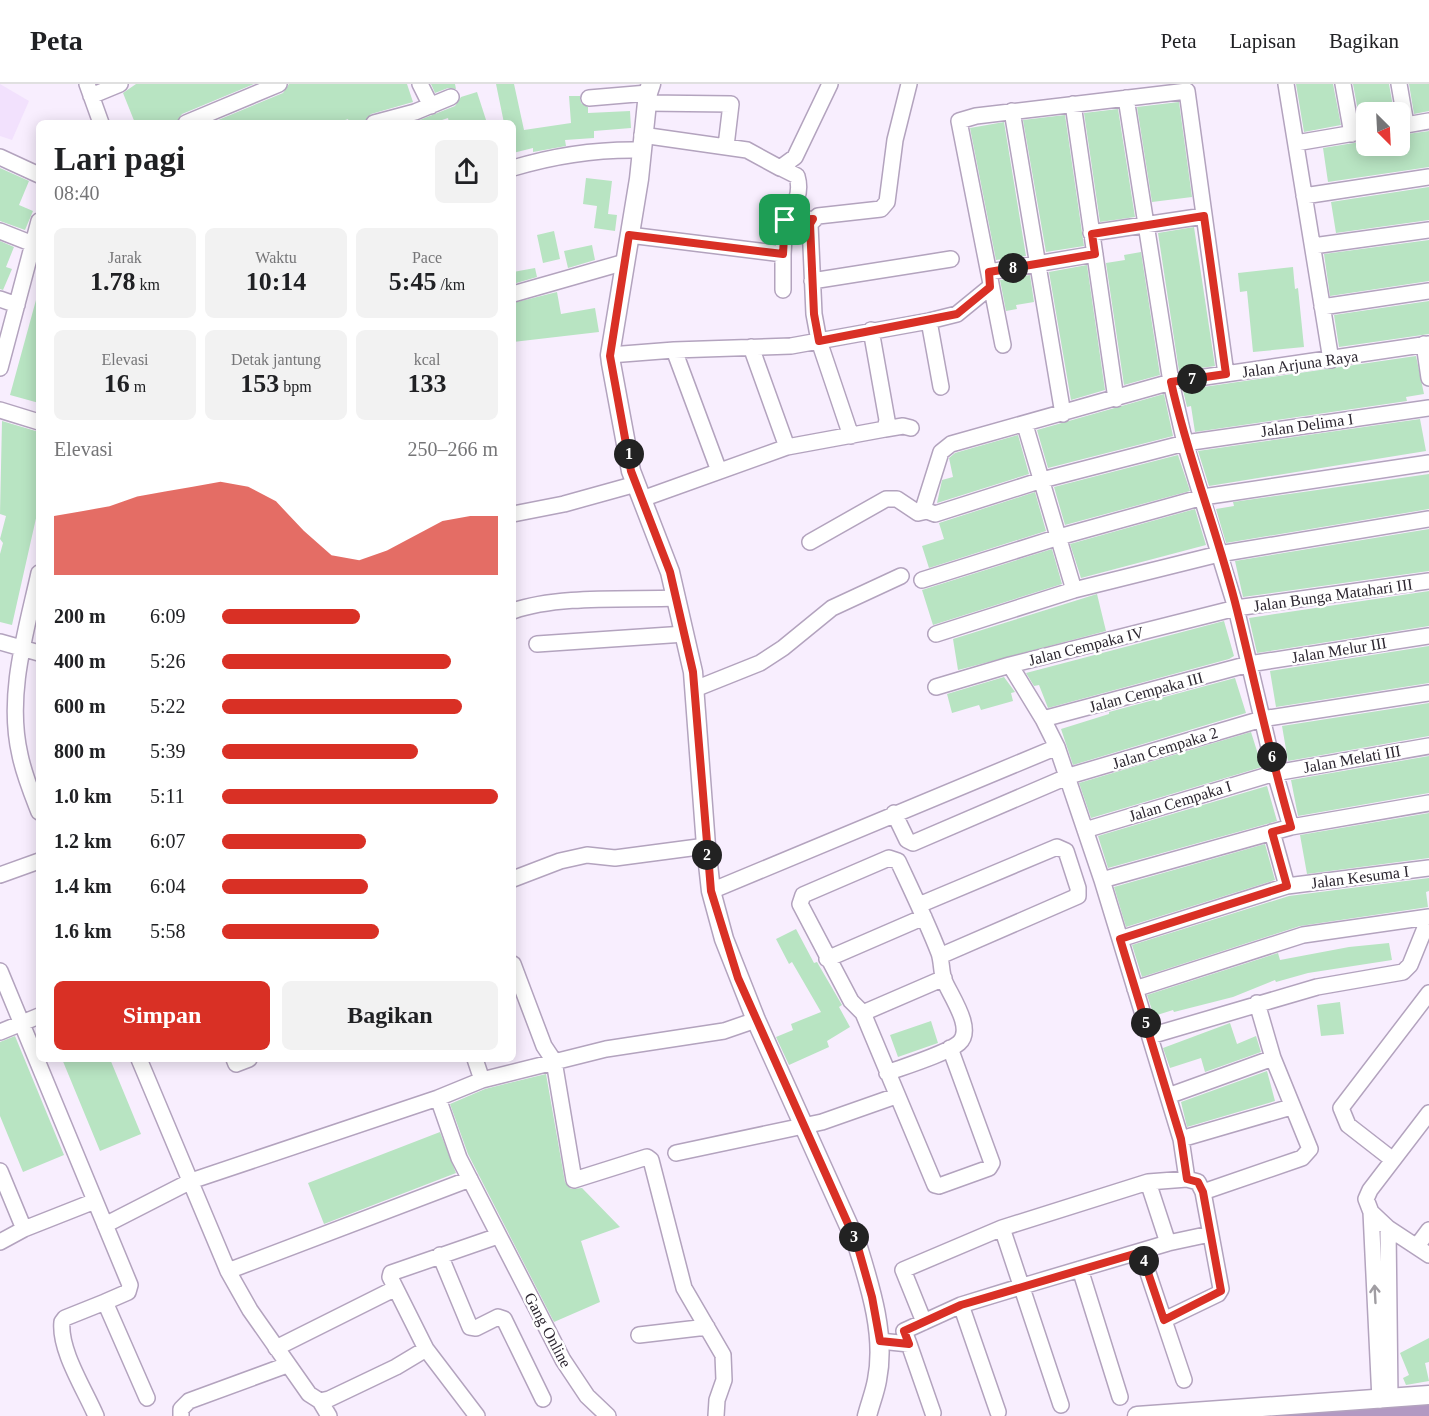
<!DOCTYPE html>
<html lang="id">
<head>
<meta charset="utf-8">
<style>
  :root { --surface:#fff; --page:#f2f2f2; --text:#202124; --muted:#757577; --line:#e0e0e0; --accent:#d93025 }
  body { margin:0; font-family:"Times New Roman",serif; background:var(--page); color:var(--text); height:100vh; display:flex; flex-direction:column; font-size:22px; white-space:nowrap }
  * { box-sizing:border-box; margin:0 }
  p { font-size:20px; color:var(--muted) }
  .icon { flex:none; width:33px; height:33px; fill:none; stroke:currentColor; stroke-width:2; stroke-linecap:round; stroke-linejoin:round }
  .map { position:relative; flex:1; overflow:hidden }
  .panel { position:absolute; left:36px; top:36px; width:480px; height:942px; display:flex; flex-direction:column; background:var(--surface); border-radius:9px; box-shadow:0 3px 15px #0003 }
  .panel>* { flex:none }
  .needle { width:39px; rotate:156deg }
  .fabs { position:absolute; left:1356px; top:18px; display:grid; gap:12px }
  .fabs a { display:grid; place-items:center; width:54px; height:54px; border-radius:9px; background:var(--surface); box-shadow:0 3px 15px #0003; font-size:30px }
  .pin { position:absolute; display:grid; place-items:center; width:51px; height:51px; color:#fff; margin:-26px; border-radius:12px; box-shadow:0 3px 9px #0006 }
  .km { position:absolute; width:30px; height:30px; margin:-15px; border-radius:50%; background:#222; color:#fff; font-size:16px; line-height:30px; text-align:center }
  .round { display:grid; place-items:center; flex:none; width:63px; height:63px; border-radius:9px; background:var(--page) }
  .summary { display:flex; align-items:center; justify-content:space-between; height:102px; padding:0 18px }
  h1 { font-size:33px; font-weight:700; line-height:45px }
  .metrics { display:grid; grid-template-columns:repeat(3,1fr); gap:9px; height:102px; padding:6px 18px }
  .metrics div { display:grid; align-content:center; border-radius:9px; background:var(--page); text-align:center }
  .metrics b { font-size:26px; font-weight:700 }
  .metrics small { font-size:16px; font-weight:400 }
  .metrics p { font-size:16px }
  .chart { height:168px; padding:12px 18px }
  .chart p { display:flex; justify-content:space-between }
  .chart svg { width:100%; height:108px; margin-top:6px; fill:var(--accent); opacity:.7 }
  .primary-button { display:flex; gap:12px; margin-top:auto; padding:12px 18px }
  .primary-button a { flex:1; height:69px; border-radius:9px; background:var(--accent); color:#fff; font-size:24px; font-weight:700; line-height:69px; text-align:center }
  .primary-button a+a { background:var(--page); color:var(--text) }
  ul { padding:0 18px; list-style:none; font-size:20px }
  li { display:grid; grid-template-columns:96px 72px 1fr; align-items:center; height:45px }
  li i { height:15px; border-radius:8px; background:var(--accent) }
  header { display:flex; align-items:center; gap:36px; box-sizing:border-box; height:84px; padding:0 30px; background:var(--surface); border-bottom:2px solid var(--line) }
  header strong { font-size:28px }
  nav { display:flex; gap:33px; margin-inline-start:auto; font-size:21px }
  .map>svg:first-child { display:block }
</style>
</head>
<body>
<header>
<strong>Peta</strong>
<nav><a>Peta</a><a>Lapisan</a><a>Bagikan</a></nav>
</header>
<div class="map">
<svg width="1429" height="1332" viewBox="0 0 1429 1332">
  <rect width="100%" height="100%" fill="#f8eefe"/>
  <path fill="#f2e1fd" d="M 0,0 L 29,17 L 12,56 L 0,52 Z"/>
  <path fill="#b299c2" d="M 1429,1311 L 1429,1332 L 1137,1332 Z"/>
  <path fill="#b8e4c2" d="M 136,0 L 254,0 L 182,30 L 176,39 L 135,39 L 123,9 Z
    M 289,0 L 407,0 L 413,18 L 371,30 L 364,39 L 349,39 L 348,35 L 337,39 L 211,39 L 283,9 Z
    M 431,0 L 455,0 L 456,5 L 448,4 L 435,9 Z
    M 496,0 L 514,0 L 524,46 L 571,39 L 569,12 L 580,12 L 581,19 L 588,23 L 588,29 L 630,27 L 631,44 L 594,47 L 594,54 L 565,56 L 566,62 L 533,68 L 533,64 L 513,69 L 513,39 L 504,39 Z
    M 1296,0 L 1333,0 L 1341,41 L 1304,48 Z
    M 1353,0 L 1389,0 L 1394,28 L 1366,28 L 1366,38 L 1360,38 Z
    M 1409,0 L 1429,0 L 1429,27 L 1414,30 Z
    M 477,8 L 487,39 L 449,39 L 448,34 L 433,39 L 412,39 L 455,22 L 461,13 Z
    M 1179,18 L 1192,113 L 1152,118 L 1137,23 Z
    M 1118,25 L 1135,133 L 1100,138 L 1084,29 Z
    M 1065,31 L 1084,162 L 1046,168 L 1023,36 Z
    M 1004,38 L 1026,172 L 996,176 L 970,44 Z
    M 1429,47 L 1429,83 L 1328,98 L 1323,64 L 1366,57 L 1366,62 L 1400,62 L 1400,51 Z
    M 0,84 L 29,97 L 19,121 L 33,127 L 25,146 L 0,137 Z
    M 586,94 L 612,97 L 608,130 L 617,131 L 615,147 L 594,144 L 597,122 L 583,120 Z
    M 1429,103 L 1429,136 L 1336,149 L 1331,118 Z
    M 1194,143 L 1215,282 L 1179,287 L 1158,149 Z
    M 554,147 L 560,175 L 543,179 L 537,151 Z
    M 1429,156 L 1429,197 L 1330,212 L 1324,170 Z
    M 0,157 L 14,163 L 6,183 L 12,185 L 3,206 L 0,205 Z
    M 592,161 L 595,176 L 568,184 L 564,167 Z
    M 1141,168 L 1160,291 L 1124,301 L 1106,179 L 1125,176 L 1124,171 Z
    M 1087,181 L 1105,306 L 1071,316 L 1049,188 Z
    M 1293,183 L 1295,205 L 1298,204 L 1304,263 L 1253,268 L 1247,207 L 1240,208 L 1238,189 Z
    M 535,184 L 537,193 L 513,200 L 513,188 Z
    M 1030,191 L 1034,218 L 1016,221 L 1017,225 L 1006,227 L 1000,196 Z
    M 557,208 L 561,230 L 595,224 L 599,248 L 513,258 L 513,219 Z
    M 36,216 L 39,217 L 39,319 L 10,311 Z
    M 1429,217 L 1429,250 L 1339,263 L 1334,231 Z
    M 1416,272 L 1424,310 L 1406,313 L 1407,317 L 1195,348 L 1191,322 L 1187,323 L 1183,306 Z
    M 1164,310 L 1173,352 L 1048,384 L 1037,346 Z
    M 1420,335 L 1426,367 L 1209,402 L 1198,367 Z
    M 2,337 L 39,348 L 39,406 L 36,418 L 39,421 L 12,541 L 0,538 L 0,470 L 3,459 L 0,455 L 6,432 L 0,430 Z
    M 1018,351 L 1029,390 L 937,419 L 942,396 L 953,393 L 949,374 L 955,369 Z
    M 1178,371 L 1190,407 L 1065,441 L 1054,403 Z
    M 1429,390 L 1429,425 L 1226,459 L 1216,425 L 1234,422 L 1233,418 Z
    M 1035,408 L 1046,447 L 929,484 L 922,462 L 944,455 L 939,439 Z
    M 1195,425 L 1206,461 L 1081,494 L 1070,460 Z
    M 1429,445 L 1429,487 L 1243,513 L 1235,477 Z
    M 1052,465 L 1062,500 L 933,541 L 922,506 Z
    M 1429,507 L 1429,542 L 1257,569 L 1249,534 Z
    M 1097,510 L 1106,547 L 958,586 L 953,555 Z
    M 1224,537 L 1234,572 L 1229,575 L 1048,624 L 1039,601 L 1034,602 L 1026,589 Z
    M 1429,562 L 1429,599 L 1276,623 L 1270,587 Z
    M 1004,593 L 1015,608 L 1011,609 L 1013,617 L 981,626 L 979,621 L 952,629 L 947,610 Z
    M 1235,594 L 1246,629 L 1073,681 L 1061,645 L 1109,630 L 1109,628 Z
    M 1429,619 L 1429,652 L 1288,677 L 1282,642 Z
    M 1251,648 L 1262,683 L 1091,734 L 1079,699 Z
    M 1429,672 L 1429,709 L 1298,732 L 1291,696 Z
    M 1267,702 L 1277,737 L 1108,784 L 1098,752 Z
    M 1429,729 L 1429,774 L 1307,790 L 1300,751 Z
    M 1265,760 L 1275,796 L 1126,843 L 1114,803 Z
    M 1429,794 L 1429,807 L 1426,808 L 1428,823 L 1300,842 L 1142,893 L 1132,861 L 1289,812 Z
    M 796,845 L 814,879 L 817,878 L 842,921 L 839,923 L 850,943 L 827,957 L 829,963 L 789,981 L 776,953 L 793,946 L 791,940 L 821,928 L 792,878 L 789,880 L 776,855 Z
    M 1389,859 L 1392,876 L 1308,889 L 1276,898 L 1275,896 L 1233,913 L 1174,928 L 1173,926 L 1154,932 L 1147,911 L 1278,869 L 1280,876 L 1349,863 Z
    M 1340,918 L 1344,950 L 1321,952 L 1317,921 Z
    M 931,937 L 938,959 L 898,973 L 890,951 Z
    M 1230,939 L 1237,960 L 1256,952 L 1261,968 L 1205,988 L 1201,974 L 1170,984 L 1163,964 Z
    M 15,952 L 64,1071 L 23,1088 L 0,1032 L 0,958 Z
    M 62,975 L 110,975 L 141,1050 L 100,1067 Z
    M 1267,987 L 1275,1017 L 1187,1043 L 1181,1018 Z
    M 546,990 L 565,1098 L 571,1105 L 582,1104 L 620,1143 L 581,1157 L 600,1218 L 554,1238 L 468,1070 L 450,1020 L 485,1005 Z
    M 440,1048 L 456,1089 L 324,1140 L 308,1099 Z
    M 1429,1254 L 1429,1278 L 1425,1279 L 1429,1297 L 1406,1301 L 1403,1294 L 1409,1291 L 1400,1269 Z"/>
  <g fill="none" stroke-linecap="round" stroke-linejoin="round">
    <defs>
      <path id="minor" d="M 87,0 L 101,39
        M 420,0 L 431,22
        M 1286,0 L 1331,276
        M 1343,0 L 1352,50
        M 1399,0 L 1406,40
        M 91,12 L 120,0
        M 589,14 L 648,9
        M 1126,14 L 1171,298 L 1185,359 L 1236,524 L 1275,689 L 1291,743
        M 646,19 L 731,20 L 726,62
        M 1073,20 L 1116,315
        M 1012,27 L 1063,330
        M 186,39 L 279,0
        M 374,39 L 415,28 L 451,13
        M 1400,42 L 1429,37
        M 642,51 L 747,66 L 780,84 L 795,73 L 830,0
        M 1296,59 L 1366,47
        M 0,73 L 39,91
        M 513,84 C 556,71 596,65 641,66
        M 781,84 L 797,92 C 802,109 795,122 785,136
        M 1304,112 L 1429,93
        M 0,147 L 33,160
        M 1091,149 L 1204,132
        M 629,151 L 783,170 L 785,136 L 813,135
        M 1313,162 L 1429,146
        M 783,170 L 783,206
        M 989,188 L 1095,170
        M 812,197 L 951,175
        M 513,210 L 625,178
        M 0,215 L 17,221
        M 1322,223 L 1429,207
        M 929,237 L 941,303
        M 1424,260 L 1429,294
        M 1429,260 L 1171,298 L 951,360 L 941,368 L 924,422 L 927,427 L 935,430 L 1042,396 L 1185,359 L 1429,324
        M 1003,261 L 959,37 L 976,32 L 1187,7 L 1226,290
        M 751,263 L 787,363
        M 674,266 L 719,387
        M 610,271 L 674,266 L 791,262 L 929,237 L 957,230 L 990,203
        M 0,284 L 39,137
        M 0,326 L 39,338
        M 1025,341 L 1074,506
        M 885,345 L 903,342 L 911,344
        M 851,352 L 819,257 L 814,230 L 810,140 L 818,132 L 881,125 L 887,118 L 895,56 L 909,0
        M 642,415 L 787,363 L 885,345 L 887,336 L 871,246
        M 513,430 L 564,420 L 636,400
        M 810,458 L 886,415 L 897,415 L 918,429 L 927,427
        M 39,489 C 26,548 6,611 20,671 C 24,691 32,710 39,728
        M 922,496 L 1059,453 L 1203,413 L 1429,379
        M 513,527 C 558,511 628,516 677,514
        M 936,550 L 1074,506 L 1219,470 L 1429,435
        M 0,558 L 39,569
        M 537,560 L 685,550
        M 1010,581 L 1043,635 L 1057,663 L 1102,796 L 1291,743 L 1429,719
        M 936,603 L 1010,581 L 1236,524 L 1429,497
        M 695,605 L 760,579 L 783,564 L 832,524 L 901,492
        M 1043,635 L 1249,580 L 1429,552
        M 894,729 L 907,756 L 913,759 L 1069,692 L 1262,635 L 1429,609
        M 1085,746 L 1275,689 L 1429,662
        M 1272,748 L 1287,802
        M 0,791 L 39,777
        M 513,795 L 560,777 L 587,771 L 615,774 L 706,762
        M 1102,796 L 1181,1055 L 1187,1095 L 1198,1098 L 1203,1108 L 1221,1205 L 1218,1210 L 1164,1236
        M 711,807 L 1057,663
        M 919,821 L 1057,763 L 1066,767 L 1078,804 L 1078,812 L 940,872
        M 1120,855 L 1287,802 L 1429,784
        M 827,875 L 924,833
        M 513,880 L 544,962 L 554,977 L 574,1096 L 647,1073 L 651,1076 L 684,1204 L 723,1271 L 724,1296 L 717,1316 L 716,1332
        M 0,887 L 130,1201 L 128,1208 L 105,1218 L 147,1314
        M 1135,905 L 1303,851 L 1429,833
        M 863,929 L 944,894
        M 0,948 L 39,932
        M 1150,952 L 1317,903 L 1403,888 L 1410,881 L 1429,834
        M 139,975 L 228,1187 L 250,1226 L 309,1310 L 320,1317 L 329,1315 L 396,1283 L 426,1265
        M 234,975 L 236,980 L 249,975
        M 475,975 L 482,996
        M 887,989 C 903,983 948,969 959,959 C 975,945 950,911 944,896 C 941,887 942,878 939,869 C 927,838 912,807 898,777 L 889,774 L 803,811 L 800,820 L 851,917 L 863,929 L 935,1101 L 939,1102 L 989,1084 L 992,1079 L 950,964
        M 1168,1012 L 1273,974
        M 438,1014 L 459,1074 L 563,1276 L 587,1312 L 608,1332
        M 1181,1055 L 1291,1023
        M 676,1069 L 822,1038 L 896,1012
        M 1393,1076 L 1348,1041 L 1341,1024 L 1429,909
        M 0,1087 L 24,1145
        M 1148,1098 L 1168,1159
        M 1203,1108 L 1302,1074 L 1310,1065 L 1273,974 L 1257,919
        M 1371,1128 L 1366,1115 L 1370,1106 L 1429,1029
        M 105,1141 L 191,1097 L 438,1014 L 482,996 L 606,965 L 724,947 L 756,936
        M 1002,1144 L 1061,1321
        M 1388,1144 L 1390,1314
        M 0,1158 L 24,1145 L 95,1117
        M 1417,1162 L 1429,1146
        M 1141,1168 L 1184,1296
        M 440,1171 L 470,1243 L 476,1244 L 498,1233 L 504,1235 L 543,1315
        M 1080,1185 L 1120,1313
        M 228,1187 L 470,1095
        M 961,1221 L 998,1328
        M 924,1238 L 903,1186 L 1002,1144 L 1148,1098 L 1187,1095
        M 639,1251 L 707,1243
        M 880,1257 L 909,1260 L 904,1247 L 961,1221 L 1023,1202 L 1168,1159 L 1210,1150
        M 909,1260 L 933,1329
        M 276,1264 L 394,1205
        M 1380,1316 L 1371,1128 L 1388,1144 L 1429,1171
        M 320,1317 L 329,1332
        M 96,1332 C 85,1306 59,1266 62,1238 L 65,1234 L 105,1218
        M 181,1332 L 181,1325 L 189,1317 L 287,1281
        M 477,1332 L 426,1265 L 390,1193 L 391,1189 L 498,1152"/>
      <path id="tertiary" d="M 651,0 L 648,9 L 639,95 L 610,271 L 611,279 L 631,387 L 670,488 L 693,588 L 706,762 L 711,807 L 724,855 L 756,936 L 857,1160 C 870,1202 886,1251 877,1296 C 875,1308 870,1320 867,1332
        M 1137,1332 L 1429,1311"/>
    </defs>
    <use href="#minor" stroke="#b3a3be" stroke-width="18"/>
    <use href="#tertiary" stroke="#b3a3be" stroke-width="21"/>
    <use href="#minor" stroke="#fff" stroke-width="15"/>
    <use href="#tertiary" stroke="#fff" stroke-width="18"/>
  </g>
  <defs><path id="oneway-shaft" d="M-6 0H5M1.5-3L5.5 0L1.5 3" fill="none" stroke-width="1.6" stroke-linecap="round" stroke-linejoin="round" transform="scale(1.5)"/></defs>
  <use stroke="#a09da2" href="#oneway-shaft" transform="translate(1375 1210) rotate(-93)"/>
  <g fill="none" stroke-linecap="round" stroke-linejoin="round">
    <defs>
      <path id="route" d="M 1204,132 L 1226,290 L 1171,298 C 1188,375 1218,449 1237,526 C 1255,598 1270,671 1291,743 L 1272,748 L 1287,802 L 1120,855 L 1181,1055 L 1187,1095 L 1198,1098 L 1203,1108 L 1221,1207 L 1164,1236 L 1141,1168 L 961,1221 L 904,1247 L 909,1260 L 880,1257 L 872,1213 L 857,1160 L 738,894 L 711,807 L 693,588 L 670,488 L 631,387 L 610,272 L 629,151 L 783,170 L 785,136 L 813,135 L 810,140 L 814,230 L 819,257 L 957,230 L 990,203 L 989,188 L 1095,170 L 1092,150 Z"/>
    </defs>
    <use href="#route" stroke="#fff" stroke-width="12"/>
    <use href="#route" stroke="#d93025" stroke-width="8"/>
  </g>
  <g text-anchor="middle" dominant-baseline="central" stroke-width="5" stroke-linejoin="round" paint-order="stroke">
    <g font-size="16" fill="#2c2630" stroke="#fff">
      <text transform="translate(1300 280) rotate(-8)">Jalan Arjuna Raya</text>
      <text transform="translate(1307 341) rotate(-8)">Jalan Delima I</text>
      <text transform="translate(1333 511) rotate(-8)">Jalan Bunga Matahari III</text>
      <text transform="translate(1086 562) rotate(-14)">Jalan Cempaka IV</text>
      <text transform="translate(1339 566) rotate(-9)">Jalan Melur III</text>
      <text transform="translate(1146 608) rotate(-15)">Jalan Cempaka III</text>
      <text transform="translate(1165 664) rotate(-17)">Jalan Cempaka 2</text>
      <text transform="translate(1352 675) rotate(-10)">Jalan Melati III</text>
      <text transform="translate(1180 717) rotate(-17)">Jalan Cempaka I</text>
      <text transform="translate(1360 793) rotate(-7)">Jalan Kesuma I</text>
      <text transform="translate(548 1246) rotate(62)">Gang Online</text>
    </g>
  </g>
</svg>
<div class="fabs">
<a><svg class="needle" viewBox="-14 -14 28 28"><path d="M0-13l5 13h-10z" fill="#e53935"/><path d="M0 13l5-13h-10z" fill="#757577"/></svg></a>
</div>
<div class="pin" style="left:785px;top:136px;background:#1e9e55"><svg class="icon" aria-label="arrive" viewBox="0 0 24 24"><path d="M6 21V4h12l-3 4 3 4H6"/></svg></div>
<b class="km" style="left:629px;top:370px">1</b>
<b class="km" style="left:707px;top:771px">2</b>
<b class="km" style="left:854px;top:1153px">3</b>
<b class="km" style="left:1144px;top:1177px">4</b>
<b class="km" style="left:1146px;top:939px">5</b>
<b class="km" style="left:1272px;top:673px">6</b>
<b class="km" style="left:1192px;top:295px">7</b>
<b class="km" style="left:1013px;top:184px">8</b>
<section class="panel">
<div class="summary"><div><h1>Lari pagi</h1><p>08:40</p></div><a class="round"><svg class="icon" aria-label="share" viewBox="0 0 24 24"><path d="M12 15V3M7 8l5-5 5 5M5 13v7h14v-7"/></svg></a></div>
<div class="metrics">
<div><p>Jarak</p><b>1.78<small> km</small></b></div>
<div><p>Waktu</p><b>10:14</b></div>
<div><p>Pace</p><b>5:45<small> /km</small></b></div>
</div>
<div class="metrics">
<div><p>Elevasi</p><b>16<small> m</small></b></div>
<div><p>Detak jantung</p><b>153<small> bpm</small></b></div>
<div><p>kcal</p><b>133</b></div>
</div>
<div class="chart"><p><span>Elevasi</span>250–266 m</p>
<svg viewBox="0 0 160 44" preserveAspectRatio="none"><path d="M0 44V20L10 18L20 16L30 12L40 10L50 8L60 6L70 8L80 14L90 26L100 36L110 38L120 34L130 28L140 22L150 20L160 20V44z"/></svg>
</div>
<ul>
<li><b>200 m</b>6:09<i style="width:50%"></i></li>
<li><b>400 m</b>5:26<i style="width:83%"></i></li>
<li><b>600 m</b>5:22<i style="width:87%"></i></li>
<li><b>800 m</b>5:39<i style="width:71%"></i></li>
<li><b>1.0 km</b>5:11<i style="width:100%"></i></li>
<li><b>1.2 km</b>6:07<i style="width:52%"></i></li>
<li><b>1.4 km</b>6:04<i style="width:53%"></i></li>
<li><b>1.6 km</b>5:58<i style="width:57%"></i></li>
</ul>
<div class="primary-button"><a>Simpan</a><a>Bagikan</a></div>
</section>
</div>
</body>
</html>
